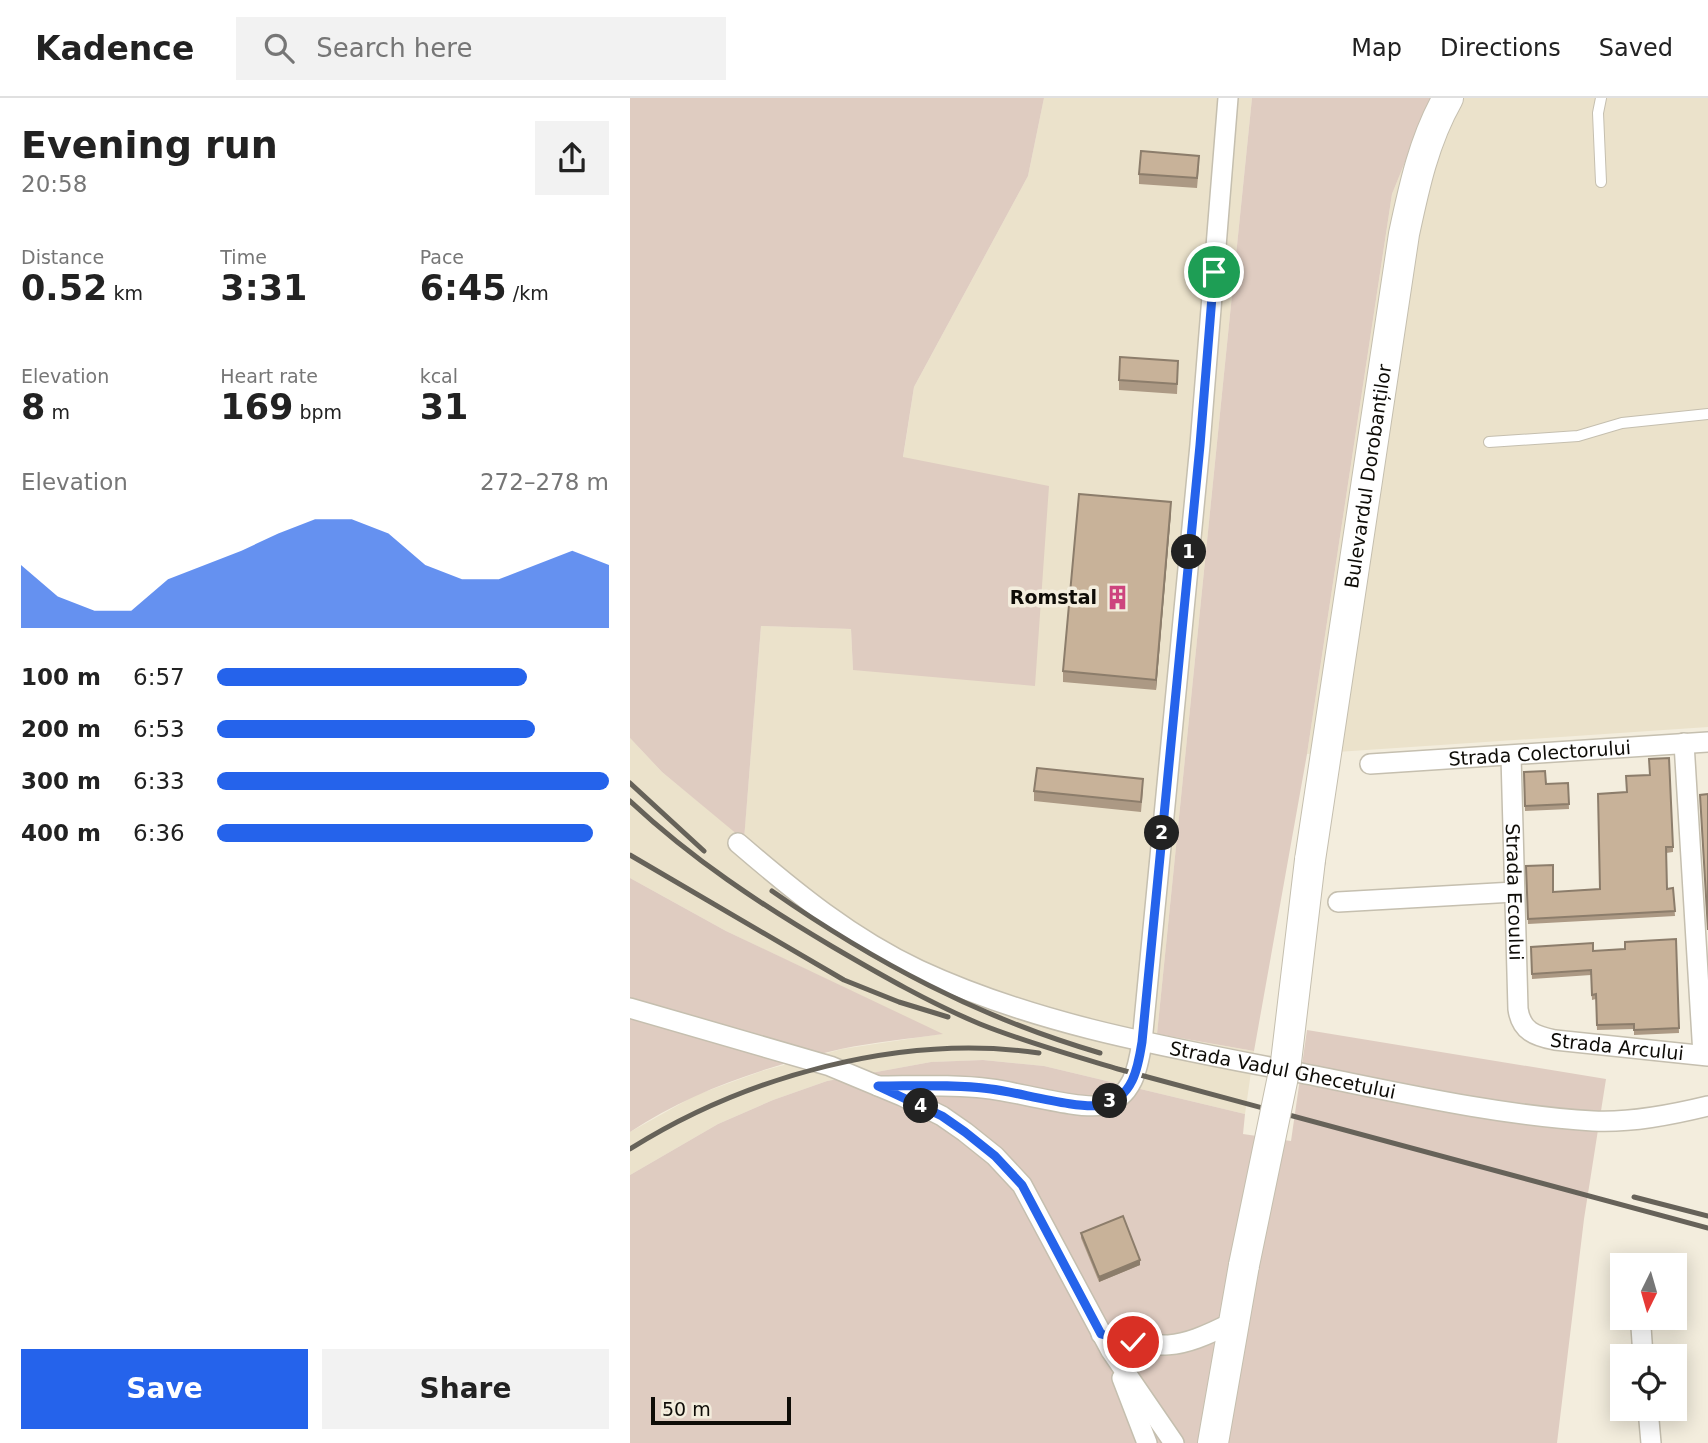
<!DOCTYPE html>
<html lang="en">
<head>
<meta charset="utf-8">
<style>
  :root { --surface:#fff; --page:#f2f2f2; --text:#222; --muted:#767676; --line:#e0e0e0; --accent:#2563eb }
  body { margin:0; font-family:"DejaVu Sans",sans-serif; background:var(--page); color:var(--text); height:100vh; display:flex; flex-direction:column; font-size:26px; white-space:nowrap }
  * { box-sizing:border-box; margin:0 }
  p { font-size:23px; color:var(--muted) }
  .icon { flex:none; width:38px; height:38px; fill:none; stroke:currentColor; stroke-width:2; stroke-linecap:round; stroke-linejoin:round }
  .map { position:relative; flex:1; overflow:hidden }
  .side { display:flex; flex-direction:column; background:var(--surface); width:630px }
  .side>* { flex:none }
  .needle { width:46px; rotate:185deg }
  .controls { position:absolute; left:980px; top:1155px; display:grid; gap:14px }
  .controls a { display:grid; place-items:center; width:77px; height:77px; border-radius:0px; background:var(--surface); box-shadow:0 4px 18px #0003; font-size:35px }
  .scale { position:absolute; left:21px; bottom:18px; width:140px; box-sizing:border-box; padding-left:7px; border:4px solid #0e0c07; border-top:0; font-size:19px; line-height:24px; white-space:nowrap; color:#0e0c07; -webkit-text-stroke:5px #f3eddd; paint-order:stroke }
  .pin { position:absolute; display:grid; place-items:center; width:60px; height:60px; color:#fff; margin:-30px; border:4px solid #fff; border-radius:50%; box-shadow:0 2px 7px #0007 }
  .km { position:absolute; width:35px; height:35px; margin:-18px; border-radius:50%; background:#222; color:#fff; font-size:19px; line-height:35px; text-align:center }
  .round { display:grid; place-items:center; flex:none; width:74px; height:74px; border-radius:0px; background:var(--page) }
  .overview { display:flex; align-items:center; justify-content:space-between; height:119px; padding:0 21px }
  h1 { font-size:38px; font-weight:700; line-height:52px }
  .metrics { display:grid; grid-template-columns:repeat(3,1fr); gap:10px; height:119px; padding:7px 21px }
  .metrics div { display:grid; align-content:center }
  .metrics b { font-size:35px; font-weight:700 }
  .metrics small { font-size:19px; font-weight:400 }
  .metrics p { font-size:19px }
  .chart { height:196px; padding:14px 21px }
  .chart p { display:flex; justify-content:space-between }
  .chart svg { width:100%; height:126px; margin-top:7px; fill:var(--accent); opacity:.7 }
  .button { display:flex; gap:14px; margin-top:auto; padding:14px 21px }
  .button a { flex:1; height:80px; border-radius:0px; background:var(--accent); color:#fff; font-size:28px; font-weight:700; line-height:80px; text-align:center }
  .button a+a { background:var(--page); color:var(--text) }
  ul { padding:0 21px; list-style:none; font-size:23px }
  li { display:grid; grid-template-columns:112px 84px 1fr; align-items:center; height:52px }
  li i { height:18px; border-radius:9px; background:var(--accent) }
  header { display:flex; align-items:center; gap:42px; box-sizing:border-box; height:98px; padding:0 35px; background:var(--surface); border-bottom:2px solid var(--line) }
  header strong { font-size:33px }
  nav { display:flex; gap:38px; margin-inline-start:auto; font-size:24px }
  .search { width:490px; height:63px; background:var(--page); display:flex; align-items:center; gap:18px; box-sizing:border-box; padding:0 24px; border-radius:0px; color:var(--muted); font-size:26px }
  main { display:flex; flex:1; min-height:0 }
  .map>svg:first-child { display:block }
</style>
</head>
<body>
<header>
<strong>Kadence</strong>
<div class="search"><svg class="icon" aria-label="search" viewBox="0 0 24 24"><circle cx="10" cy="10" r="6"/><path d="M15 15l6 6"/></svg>Search here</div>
<nav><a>Map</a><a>Directions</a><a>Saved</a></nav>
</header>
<main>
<section class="side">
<div class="overview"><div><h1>Evening run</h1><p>20:58</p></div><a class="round"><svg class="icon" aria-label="share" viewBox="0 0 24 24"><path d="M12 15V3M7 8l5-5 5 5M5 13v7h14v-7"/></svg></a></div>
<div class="metrics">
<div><p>Distance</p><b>0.52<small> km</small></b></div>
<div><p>Time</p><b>3:31</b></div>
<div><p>Pace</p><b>6:45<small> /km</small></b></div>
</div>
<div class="metrics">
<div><p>Elevation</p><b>8<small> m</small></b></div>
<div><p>Heart rate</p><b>169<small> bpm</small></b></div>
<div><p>kcal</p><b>31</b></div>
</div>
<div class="chart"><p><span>Elevation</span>272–278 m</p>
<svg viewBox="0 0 160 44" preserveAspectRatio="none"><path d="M0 44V22L10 33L20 38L30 38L40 27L50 22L60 17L70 11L80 6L90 6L100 11L110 22L120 27L130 27L140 22L150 17L160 22V44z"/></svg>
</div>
<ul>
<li><b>100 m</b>6:57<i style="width:79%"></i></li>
<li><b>200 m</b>6:53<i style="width:81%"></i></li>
<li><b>300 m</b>6:33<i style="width:100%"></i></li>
<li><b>400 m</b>6:36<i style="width:96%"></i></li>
</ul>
<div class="button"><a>Save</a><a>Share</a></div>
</section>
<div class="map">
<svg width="1078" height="1345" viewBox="0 0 1078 1345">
  <rect width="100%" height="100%" fill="#f3eddd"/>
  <path fill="#ebe2cb" d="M 414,0 L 622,0 L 527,936 L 624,953 L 615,1016 L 414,968 L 353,962 L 301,964 L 197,983 L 143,1002 L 88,1026 L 0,1077 L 0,1034 L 66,997 L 132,973 L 212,951 L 311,936 L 96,833 L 0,780 L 0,640 L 32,674 L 114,741 L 131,528 L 221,531 L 223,572 L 273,360 L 284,289 L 398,78 Z
    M 801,0 L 1078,0 L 1078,629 L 677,656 L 762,96 Z"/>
  <path fill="#dfccc1" d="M 0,0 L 414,0 L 398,78 L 284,289 L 273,359 L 419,388 L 405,588 L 223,572 L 221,531 L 131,528 L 114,742 L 32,674 L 0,640 Z
    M 622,0 L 801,0 L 762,96 L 677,656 L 624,953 L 527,936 Z
    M 0,780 L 96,833 L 313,936 C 279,941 244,944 211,951 C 138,968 63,992 0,1034 Z
    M 677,932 L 976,981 L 954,1121 L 927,1345 L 0,1345 L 0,1077 L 88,1026 L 143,1002 L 197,983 L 301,964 L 353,962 L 414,968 L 615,1016 L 613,1036 L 661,1043 Z"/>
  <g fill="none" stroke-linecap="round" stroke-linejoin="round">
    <defs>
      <path id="service" d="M 971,0 L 968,15 L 971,84
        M 859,344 L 948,338 L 992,325 L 1078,316"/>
      <g id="minor">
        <path d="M 1054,645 L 1073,957"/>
        <path id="s1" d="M 881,658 L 888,911 C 891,933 905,938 925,942 L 1078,958"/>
        <path id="s2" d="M 740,666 L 1078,644"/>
        <path id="s3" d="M 108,745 C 165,794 221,840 289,872 C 410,928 542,950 671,975 C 767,994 865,1017 963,1023 C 1001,1025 1041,1017 1078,1008"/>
        <path d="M 708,804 L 884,794"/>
        <path d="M 0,910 L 200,968 L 272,998 L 312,1018 L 335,1034 L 365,1058 L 392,1087 L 481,1253 L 544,1345"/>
        <path d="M 248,988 C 285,988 324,986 361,991 C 387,994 451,1012 472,1007 C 503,1000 508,970 512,944 L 570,347 L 598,0"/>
        <path d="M 1011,1229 L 1013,1258"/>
        <path d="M 471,1236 C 532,1252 546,1253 603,1224"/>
        <path d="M 492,1280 L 517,1345"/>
        <path d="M 1018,1311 L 1021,1345"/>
      </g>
      <g id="primary">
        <path id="s4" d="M 680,762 L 774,136 C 784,89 794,42 818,0"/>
        <path d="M 583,1345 L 614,1167"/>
      </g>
    </defs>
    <use href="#service" stroke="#c5bfaf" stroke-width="12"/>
    <use href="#minor" stroke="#c5bfaf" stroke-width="22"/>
    <use href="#primary" stroke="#c5bfaf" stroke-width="32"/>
    <use href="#service" stroke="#fff" stroke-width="10"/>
    <use href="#minor" stroke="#fff" stroke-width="19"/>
    <use href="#primary" stroke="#fff" stroke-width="30"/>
    <path stroke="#666259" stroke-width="5" d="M 0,685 L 74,753
      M 0,703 C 62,761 130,806 203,849 C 251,877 300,905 350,926 C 395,944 441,957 488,971 L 1078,1130
      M 0,757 L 214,882 L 269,904 L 318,919
      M 142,793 C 244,864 350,920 470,955
      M 0,1051 C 116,978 272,935 409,955
      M 1004,1099 L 1078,1118"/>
    <defs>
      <path id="primary-bridge" d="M 614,1167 L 656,964 L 680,762"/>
    </defs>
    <use href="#primary-bridge" stroke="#c5bfaf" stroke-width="32" stroke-linecap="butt"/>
    <use href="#primary-bridge" stroke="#fff" stroke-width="30"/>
  </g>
  <path fill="#ac9984" d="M 569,68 L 567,90 L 509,86 L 509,76 Z
    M 548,273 L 547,296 L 489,292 L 489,282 Z
    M 541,414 L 526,592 L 433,584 L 433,573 Z
    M 894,674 L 916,686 L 938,685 L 939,711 L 895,713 Z
    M 513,691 L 511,714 L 404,703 L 404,693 Z
    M 968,696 L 1043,749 L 1043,754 L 1036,755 L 1037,791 L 1043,790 L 1045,818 L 898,826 L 896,768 L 923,794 L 970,791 Z
    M 1046,841 L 1049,935 L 1004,937 L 1004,931 L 967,932 L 966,901 L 962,902 L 961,877 L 902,881 L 901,849 L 963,853 L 995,851 Z
    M 451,1135 L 510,1167 L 469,1184 L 451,1140 Z"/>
  <path fill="#8c7d6b" d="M 541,404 L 541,414 L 526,592 L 526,582 Z
    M 510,1162 L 510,1167 L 469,1184 L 469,1179 Z"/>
  <path fill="#c8b299" stroke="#8c7d6b" stroke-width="2" d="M 511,53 L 569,58 L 567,80 L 509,76 Z
    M 490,259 L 548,263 L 547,286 L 489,282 Z
    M 449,396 L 541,404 L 526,582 L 433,573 Z
    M 1039,660 L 1043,749 L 1036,749 L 1037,791 L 1043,790 L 1045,813 L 898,821 L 896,768 L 923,767 L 923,794 L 970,791 L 968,696 L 997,694 L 996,678 L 1020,677 L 1019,661 Z
    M 407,670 L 513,681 L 511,704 L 404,693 Z
    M 915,673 L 916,686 L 938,685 L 939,706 L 895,708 L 894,674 Z
    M 1078,696 L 1078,832 L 1070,697 Z
    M 1046,841 L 1049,930 L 1004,932 L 1004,926 L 967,927 L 966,896 L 962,897 L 961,872 L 902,876 L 901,849 L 963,845 L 963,853 L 995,851 L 995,844 Z
    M 493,1118 L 510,1162 L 469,1179 L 451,1135 Z"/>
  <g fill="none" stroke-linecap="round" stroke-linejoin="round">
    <defs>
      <path id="route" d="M 503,1244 L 471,1236 L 392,1087 L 365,1058 L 335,1034 L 312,1018 L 248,988 C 285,988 324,986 361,991 C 387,994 450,1012 472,1007 C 503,1000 508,970 512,944 L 570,347 L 584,174"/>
    </defs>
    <use href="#route" stroke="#fff" stroke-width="14"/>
    <use href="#route" stroke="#2563eb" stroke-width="9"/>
  </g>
  <defs>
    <symbol id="building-bare" viewBox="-9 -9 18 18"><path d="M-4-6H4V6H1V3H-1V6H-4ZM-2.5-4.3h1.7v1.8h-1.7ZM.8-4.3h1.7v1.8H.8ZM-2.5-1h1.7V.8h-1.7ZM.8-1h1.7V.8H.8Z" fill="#cd447e" stroke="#f3eddd" stroke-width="2.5" paint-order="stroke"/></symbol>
  </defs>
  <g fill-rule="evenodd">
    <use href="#building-bare" x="470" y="482" width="35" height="35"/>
  </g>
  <g text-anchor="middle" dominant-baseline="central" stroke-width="7" stroke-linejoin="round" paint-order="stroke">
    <g font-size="19" fill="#0e0c07" stroke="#f3eddd">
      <text stroke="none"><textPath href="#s4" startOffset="388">Bulevardul Dorobanților</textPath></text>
      <text stroke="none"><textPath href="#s2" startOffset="170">Strada Colectorului</textPath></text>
      <text stroke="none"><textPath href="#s1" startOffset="136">Strada Ecoului</textPath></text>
      <text stroke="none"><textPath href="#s1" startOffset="368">Strada Arcului</textPath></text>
      <text stroke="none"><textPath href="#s3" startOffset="600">Strada Vadul Ghecetului</textPath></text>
    </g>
    <g font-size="19" font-weight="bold" fill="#0e0c07" stroke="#f3eddd" text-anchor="end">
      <text x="467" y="499">Romstal</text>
    </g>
  </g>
</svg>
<div class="controls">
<a><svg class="needle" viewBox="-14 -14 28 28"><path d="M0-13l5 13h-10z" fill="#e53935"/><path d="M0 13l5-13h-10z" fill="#767676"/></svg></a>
<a><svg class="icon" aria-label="locate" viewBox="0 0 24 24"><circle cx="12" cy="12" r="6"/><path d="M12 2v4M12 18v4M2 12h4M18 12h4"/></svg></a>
</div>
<div class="scale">50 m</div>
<div class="pin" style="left:584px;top:174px;background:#1e9e55"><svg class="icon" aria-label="arrive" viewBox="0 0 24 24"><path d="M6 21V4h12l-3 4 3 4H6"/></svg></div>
<div class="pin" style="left:503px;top:1244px;background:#d93025"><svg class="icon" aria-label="check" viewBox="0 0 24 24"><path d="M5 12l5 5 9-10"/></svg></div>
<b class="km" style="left:559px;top:454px">1</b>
<b class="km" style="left:532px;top:735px">2</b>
<b class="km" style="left:480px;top:1003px">3</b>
<b class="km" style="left:291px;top:1008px">4</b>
</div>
</main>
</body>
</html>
